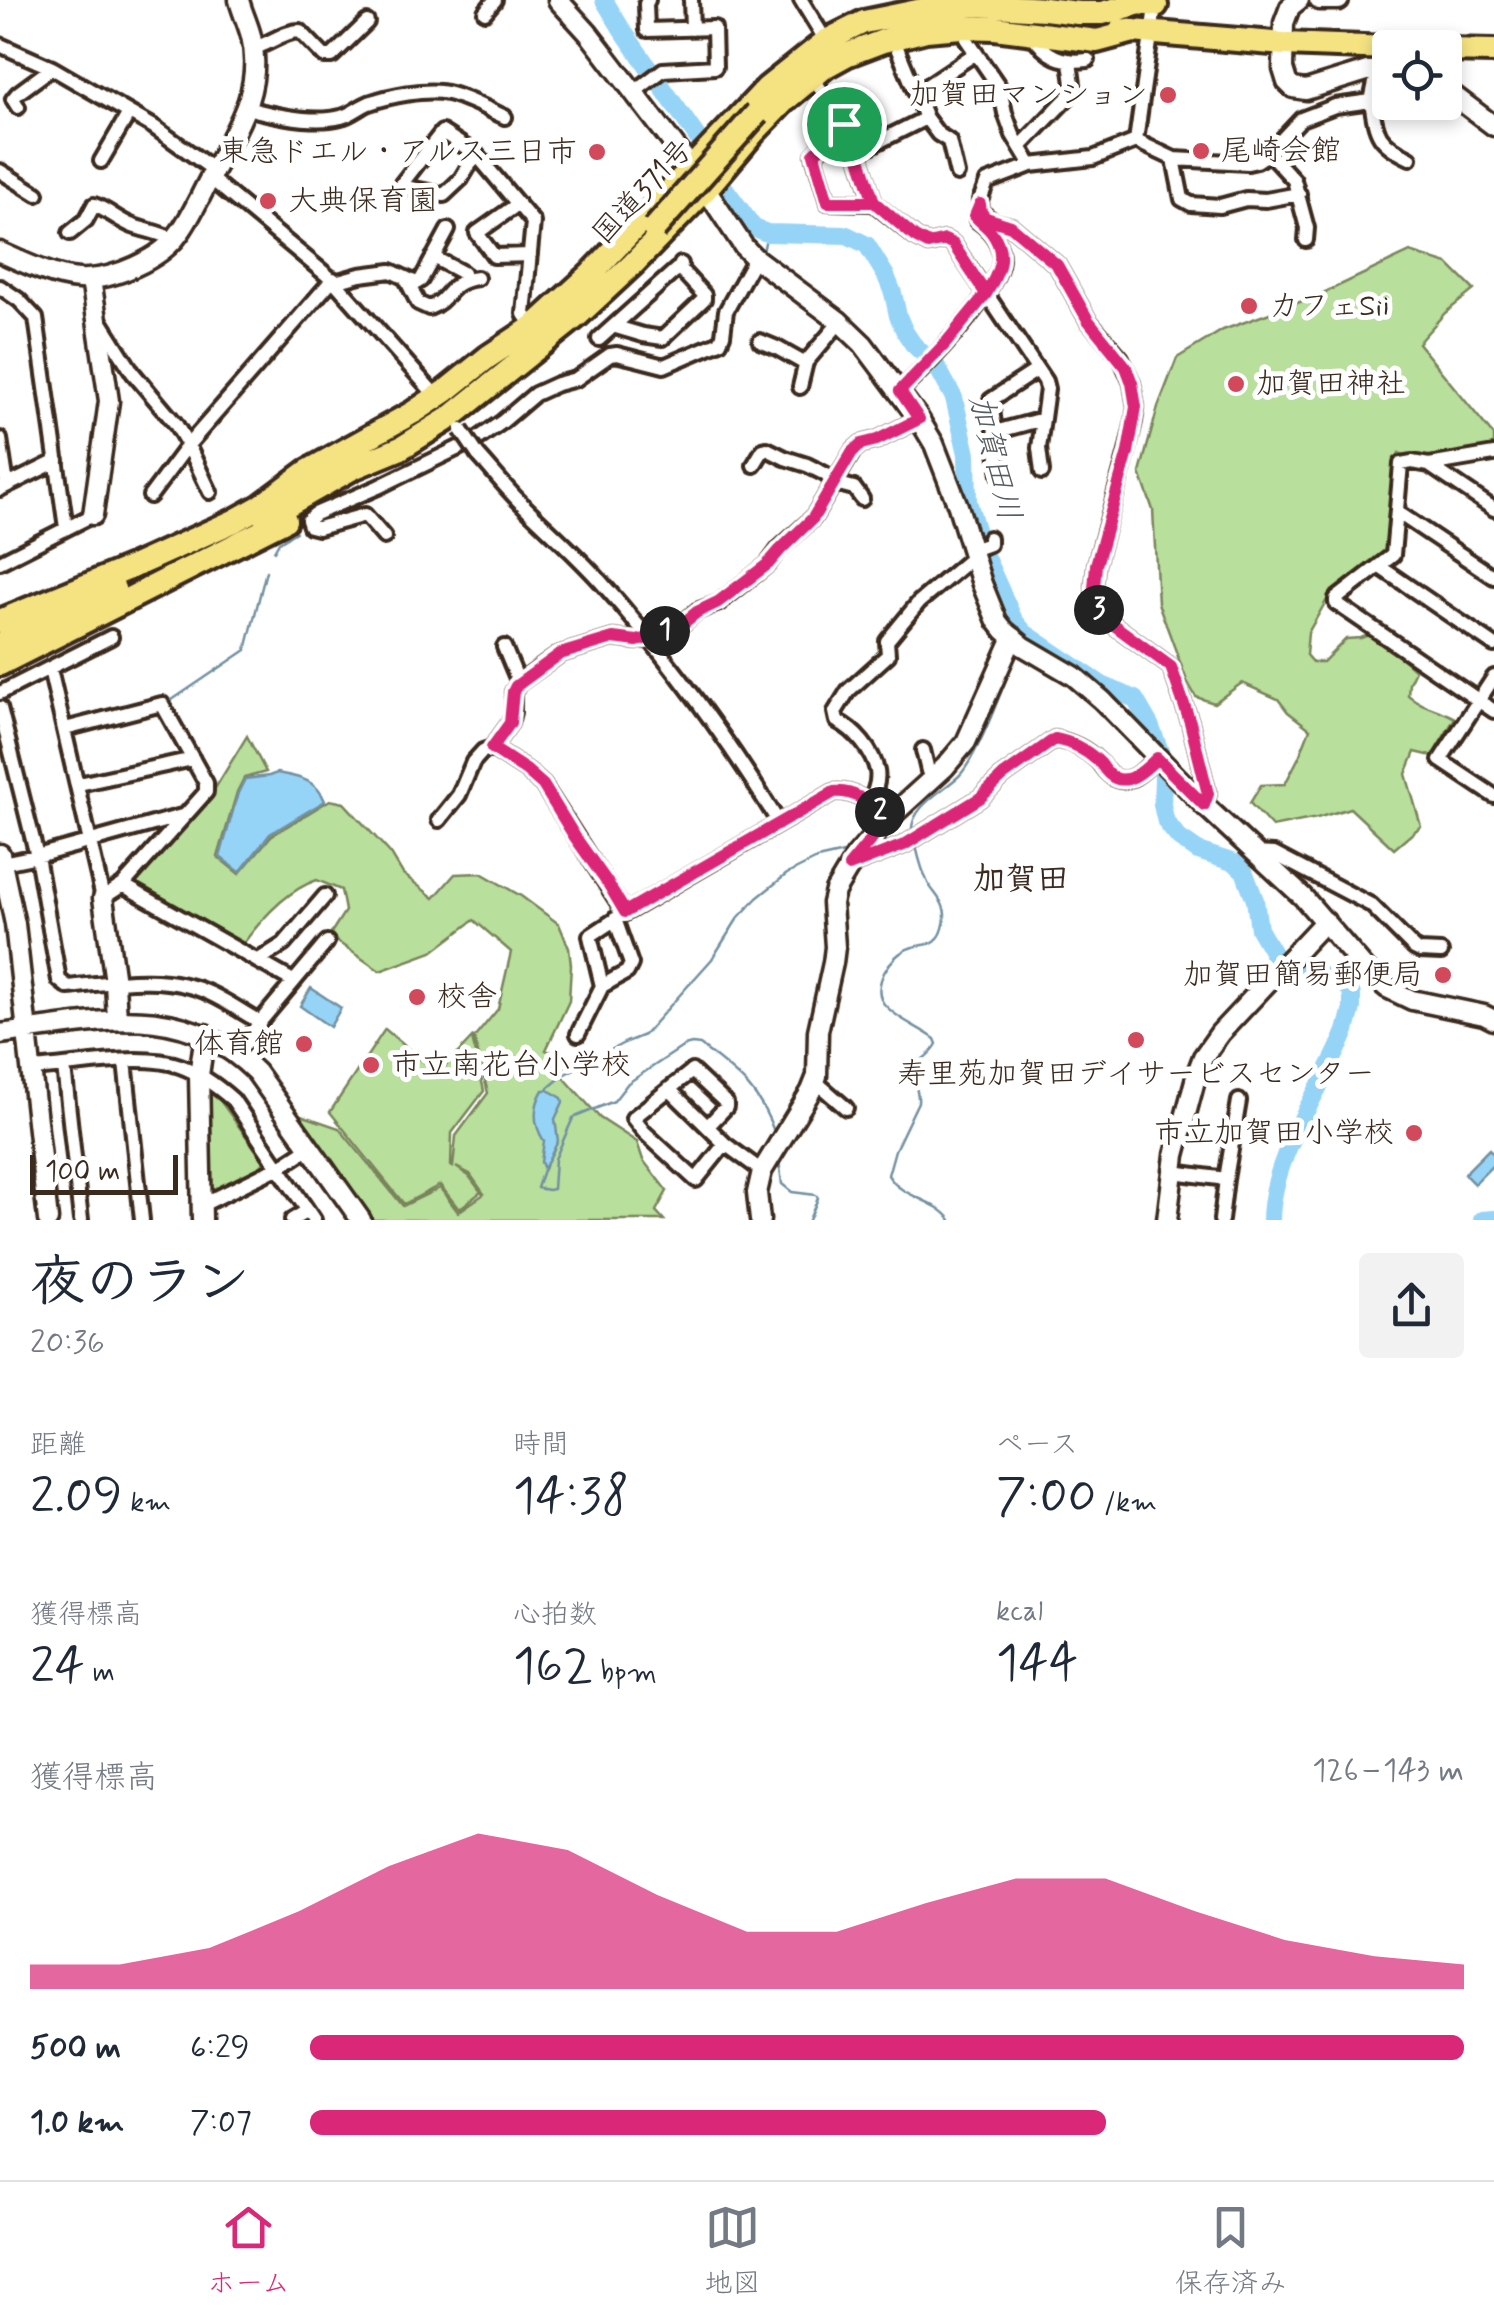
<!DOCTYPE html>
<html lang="ja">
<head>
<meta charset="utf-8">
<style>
  :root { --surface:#fff; --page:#f2f2f3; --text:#1f2937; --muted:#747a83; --line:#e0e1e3; --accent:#db2777 }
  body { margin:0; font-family:Mynerve,"Klee One",sans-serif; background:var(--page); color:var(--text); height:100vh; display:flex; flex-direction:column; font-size:38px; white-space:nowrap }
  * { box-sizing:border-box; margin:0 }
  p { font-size:32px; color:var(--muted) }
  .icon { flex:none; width:55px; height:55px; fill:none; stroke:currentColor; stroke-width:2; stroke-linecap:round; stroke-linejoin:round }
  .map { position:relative; height:1220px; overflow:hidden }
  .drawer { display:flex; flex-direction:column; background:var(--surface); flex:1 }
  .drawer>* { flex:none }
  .controls { position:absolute; left:1372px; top:30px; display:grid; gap:20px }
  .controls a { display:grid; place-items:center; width:90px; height:90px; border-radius:10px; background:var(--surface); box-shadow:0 5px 15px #0003; font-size:50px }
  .scale { position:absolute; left:30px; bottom:25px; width:148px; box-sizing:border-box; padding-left:10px; border:5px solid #3b2a1e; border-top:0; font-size:28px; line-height:35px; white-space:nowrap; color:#3b2a1e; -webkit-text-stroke:8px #fff; paint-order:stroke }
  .pin { position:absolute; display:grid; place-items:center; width:85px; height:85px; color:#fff; margin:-42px; border:5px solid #fff; border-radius:50%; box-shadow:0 2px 10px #0007 }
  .km { position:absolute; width:50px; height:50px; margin:-25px; border-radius:50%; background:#222; color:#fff; font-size:28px; line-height:50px; text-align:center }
  .round { display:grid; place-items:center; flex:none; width:105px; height:105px; border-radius:10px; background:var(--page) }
  .headline { display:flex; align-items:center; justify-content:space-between; height:170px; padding:0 30px }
  h1 { font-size:55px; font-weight:600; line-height:75px }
  .metrics { display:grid; grid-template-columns:repeat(3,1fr); gap:15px; height:170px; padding:10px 30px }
  .metrics div { display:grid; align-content:center }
  .metrics b { font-size:50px; font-weight:600 }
  .metrics small { font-size:28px; font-weight:400 }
  .metrics p { font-size:28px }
  .chart { height:280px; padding:20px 30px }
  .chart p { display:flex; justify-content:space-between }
  .chart svg { width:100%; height:180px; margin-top:10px; fill:var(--accent); opacity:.7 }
  ul { padding:0 30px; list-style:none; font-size:32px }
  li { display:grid; grid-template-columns:160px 120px 1fr; align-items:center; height:75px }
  li i { height:25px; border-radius:12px; background:var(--accent) }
  .menu { display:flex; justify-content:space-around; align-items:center; height:140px; border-top:2px solid var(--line); background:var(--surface); font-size:28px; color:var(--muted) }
  .menu a { display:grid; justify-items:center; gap:5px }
  .menu .active { color:var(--accent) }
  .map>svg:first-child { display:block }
</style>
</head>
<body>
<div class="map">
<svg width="1494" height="1220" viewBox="0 0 1494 1220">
  <rect width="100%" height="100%" fill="#fff"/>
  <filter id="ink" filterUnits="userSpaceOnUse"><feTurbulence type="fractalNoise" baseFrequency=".01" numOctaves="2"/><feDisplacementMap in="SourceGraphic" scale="20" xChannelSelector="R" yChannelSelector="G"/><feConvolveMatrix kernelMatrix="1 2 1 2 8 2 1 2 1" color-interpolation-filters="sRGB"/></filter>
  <g filter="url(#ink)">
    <path fill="#b8df9b" stroke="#7a845c" stroke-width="2.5" d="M 1410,252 L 1448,264 L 1474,290 L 1445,313 L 1418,343 L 1494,436 L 1494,449 L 1412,458 L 1399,453 L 1394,472 L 1389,548 L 1385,556 L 1329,596 L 1308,633 L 1306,655 L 1312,662 L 1323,662 L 1346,639 L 1361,638 L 1371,634 L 1388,646 L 1415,670 L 1409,683 L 1408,695 C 1425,709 1436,707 1455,718 L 1432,756 L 1415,752 L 1406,774 L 1421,826 L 1394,849 L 1350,808 L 1317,818 L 1272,827 L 1250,803 L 1261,785 L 1285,784 L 1299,757 L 1310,729 L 1288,712 L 1278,699 L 1242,683 L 1214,703 L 1196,697 L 1187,681 L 1158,603 L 1153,510 L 1140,473 L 1158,407 L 1177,358 L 1223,330 L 1319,295 Z
      M 247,736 L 266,772 L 244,778 L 237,792 L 218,857 L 239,874 L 271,836 L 330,800 L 344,803 L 391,854 L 403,874 L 434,898 L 455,874 L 481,873 L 521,896 L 559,924 L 569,948 L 571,965 L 569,1001 L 546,1050 L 570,1058 L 560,1073 L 600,1118 L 637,1142 L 643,1160 L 667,1191 L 656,1211 L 664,1220 L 371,1220 L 295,1113 L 339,1128 L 403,1206 L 440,1188 L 458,1212 L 484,1194 L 470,1174 L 456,1167 L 469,1176 L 481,1192 L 459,1209 L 440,1185 L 404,1204 L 330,1112 L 385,1029 L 438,1074 L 472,1038 L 484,1091 L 452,1133 L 451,1166 L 453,1167 L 456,1136 L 488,1093 L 474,1038 L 498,1009 L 511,952 L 474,920 L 432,952 L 380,971 L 329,936 L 345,911 L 341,890 L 317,880 C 287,890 262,918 243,944 L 135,884 L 211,795 Z
      M 208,1093 L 216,1095 L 264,1161 L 261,1167 L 212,1194 L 207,1193 L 205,1099 Z"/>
    <path fill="#96d4f7" stroke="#7290a0" stroke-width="2.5" d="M 277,773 C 298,777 316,779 325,801 L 270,834 L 240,872 L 220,857 L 238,793 L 245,779 L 269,776 Z
      M 311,988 L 341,1008 L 330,1027 L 300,1006 Z
      M 543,1090 L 548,1090 L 562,1098 L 563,1102 L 555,1119 L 558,1141 L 544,1169 L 541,1162 L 544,1141 C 533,1124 533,1107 543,1090 Z
      M 1489,1149 L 1494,1154 L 1494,1164 L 1474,1184 L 1464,1174 Z"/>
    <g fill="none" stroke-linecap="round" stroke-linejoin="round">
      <path stroke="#7290a0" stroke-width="2.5" d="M 763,252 L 767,233
        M 669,371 L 712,352
        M 480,445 L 489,440 L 541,399 L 580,385 L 613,363 L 661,372
        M 321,521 L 374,498 L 468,450
        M 274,551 L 279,542 L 296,532
        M 169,702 L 246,650 L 266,571
        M 158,713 L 181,754
        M 191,772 L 199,789
        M 912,834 C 909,807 942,792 959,776 C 978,757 1004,683 1016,655
        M 916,846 C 919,859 922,871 928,883 C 934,894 946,903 945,917 C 945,923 942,934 938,938 C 931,947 919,944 910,948 C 891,954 870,986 884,1004 C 898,1020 919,1027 935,1039 L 937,1044 C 930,1057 917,1061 913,1069 C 909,1077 920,1090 918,1102 L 895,1150 L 888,1175 C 902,1199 935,1198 951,1220
        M 124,1032 L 151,1031
        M 249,1077 L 296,1146
        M 547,1089 L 565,1074 L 624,1043 L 644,1035 L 712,959 L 738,918 L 757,898 L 787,874 L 817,859 L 848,852
        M 779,1160 L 782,1184 L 792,1192 L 816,1195 L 818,1198 L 809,1220
        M 308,1161 L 349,1220
        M 543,1170 L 537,1188 L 548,1190 L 553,1189 L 555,1159 L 573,1118 L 614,1101 L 628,1083 L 684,1046 L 692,1044 L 700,1045 C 738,1075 758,1087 775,1134"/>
      <path stroke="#96d4f7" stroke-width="18" d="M 604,0 L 621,28 L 702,144
        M 724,187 L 754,228 L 767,233 L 847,235 L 867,245 L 886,276 L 893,293 L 898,316 L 905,332 L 913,344 L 937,367 L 954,398 L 967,454 L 968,501 L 981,547 L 1014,620 L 1025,633 L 1102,685 L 1135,699 L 1150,725 L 1160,751 L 1163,778 L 1162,805 L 1166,822 L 1179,838 L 1198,851 L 1235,863 L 1244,871 L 1255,900 L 1259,929 L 1278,962 L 1293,972 L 1334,978 L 1349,988 L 1352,995 L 1352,1008 L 1346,1031 C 1322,1091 1272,1153 1271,1220
        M 1482,1220 L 1494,1219"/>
      <defs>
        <path id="street" d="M 691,0 L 692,29
          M 801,0 L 826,41
          M 1156,0 L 1136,141 L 1093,158 L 1031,165 L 987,182 L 980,200 L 981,212 L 994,222 L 1011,226 L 1057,265 L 1088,320 L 1121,358 L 1132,383 L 1136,407 L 1134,421 L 1127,452 L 1096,565 L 1094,587 L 1096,605 L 1107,620 L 1171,667 L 1190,722 L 1208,794 L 1204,805
          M 485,12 L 495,0
          M 968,28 L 967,40 L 1000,88 L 1005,113 L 1013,135 L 1031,165
          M 1032,34 C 1046,57 1062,63 1088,60
          M 893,38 L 926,118 L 938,134 L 949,141 L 957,174
          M 0,45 L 52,68 L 154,127 L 214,170
          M 253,48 C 269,45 283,31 300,31 L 324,56 L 332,56 L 367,22
          M 812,78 L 839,113 L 858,152 L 874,203 L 915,237 L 928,244 L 945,240 L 953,244 L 1045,381 L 1047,389 L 1039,448 L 1042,472
          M 633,93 L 663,70 L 715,67 L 714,28 L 647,30 L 646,4 L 648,0
          M 916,93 L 976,53
          M 1371,101 C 1376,134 1378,143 1410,158
          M 18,107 L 13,99 L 18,93 L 52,68
          M 247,108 C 273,115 314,124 341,117 C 351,115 359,107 369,103 C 389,96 426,88 447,93 C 466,97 487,109 505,117
          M 844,124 L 814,155 L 828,202 L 874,203
          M 1136,141 L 1174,159 L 1248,163 L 1257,161 L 1269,153
          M 1020,147 L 1074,91 L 1070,62
          M 858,152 L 926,118
          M 476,154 L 461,179 L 444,195 L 400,186 L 442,132 L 476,154 L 533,222 L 524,314 L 533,327
          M 1174,159 L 1182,199 L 1191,204 L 1220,206 L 1246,199 L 1266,200 L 1299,194
          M 101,161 L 129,113
          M 0,171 L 37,194
          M 210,178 L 335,282 L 437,397
          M 518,204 L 477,233 L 494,256 L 530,255
          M 70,233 L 86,220 L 94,205 C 108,210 119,221 133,226 C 147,231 160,232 174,240
          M 1306,240 L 1307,228 L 1294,180 L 1269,153 L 1301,119 L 1335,106 L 1371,101 L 1378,69
          M 433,257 L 463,273
          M 406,279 L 418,303 L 429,308 C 452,299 446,282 477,278
          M 335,282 L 360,275 L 391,271 L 416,283 L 421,280 L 448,230
          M 0,287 L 19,300 L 36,318 L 66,528
          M 99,319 L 133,373 L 175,423 L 188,445 L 210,492
          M 616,327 L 643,335 L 663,338 L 704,299 L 704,295 L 680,269
          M 599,339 L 677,269 L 680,269 L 681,264
          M 760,341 L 777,348 L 802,362 L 806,362
          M 800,387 L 806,362 L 840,322
          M 900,391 C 925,368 1000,291 1001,259 C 1001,241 990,229 977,220
          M 995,432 L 1043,419
          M 0,439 L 7,485
          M 1494,454 L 1429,465 L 1412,462 L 1401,464 L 1393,555 L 1336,599 L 1336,603 L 1494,711
          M 478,455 C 492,470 505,487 519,501 C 546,528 575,553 601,582 C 667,657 727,737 779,823
          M 754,465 L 763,450 L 767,449 L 785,458 L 807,465 L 825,474 L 835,483 L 854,488 L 862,499
          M 1429,465 L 1494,509
          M 1000,475 L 991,400 L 1037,370
          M 0,489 L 57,461
          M 150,496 L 188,445 L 333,279
          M 1397,512 L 1494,577
          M 384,537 L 365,515 L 318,528 L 310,526 L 308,520 L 315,514 L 378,487 L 479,438 L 502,422 L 535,394 L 557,384 L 576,379 L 610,355 L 617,354 L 664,366 L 720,342 L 723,335 L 726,311 L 755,258
          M 972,550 L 989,544 L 989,538
          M 0,562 L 93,515
          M 1380,567 L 1494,645
          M 504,647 L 519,683
          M 50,669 L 103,898 L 123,885 L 206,792 L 206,783 L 162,704 L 65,729
          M 1494,677 L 1440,760 L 1494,796
          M 0,693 L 111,637
          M 0,708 L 37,856 L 59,980 L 68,987 C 114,982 168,973 211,994 C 228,1002 244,1013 260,1022
          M 492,748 L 526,770 L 543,785 L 625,913 L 834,792 C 857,790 871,805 888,819
          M 923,750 L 928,771 L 934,777
          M 79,784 L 193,759
          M 869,803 C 874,794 879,782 877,771 C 873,751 855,730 837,721 L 835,712 L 848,691 L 888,655 L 887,641 L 919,602 L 974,556
          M 439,820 L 459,795 L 473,762 L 483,751 L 492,748 L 510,723 L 513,712 L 513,692 L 519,683 L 560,654 L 613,638 L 637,641 L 647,638 L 681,625 L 697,611 L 719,603 L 768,564 L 779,549 L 813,518 L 853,451 L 861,444 L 877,440 L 919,419
          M 1255,853 L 1274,854 L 1371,905 L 1414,948 L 1420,951 L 1441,952
          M 3,863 L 37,856 L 182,816
          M 849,866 L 904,845 L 980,798 L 1003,776 L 1055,739 C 1071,742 1086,749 1098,761 C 1102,765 1104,770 1109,774 C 1126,790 1145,770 1157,757
          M 123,885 L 293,981
          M 257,961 L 284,944 L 325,896
          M 602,986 L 627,972 L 631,964 L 615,919
          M 578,1034 L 602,986 L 590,936 L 625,913
          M 238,1054 L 260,1022 L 327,942
          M 125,1061 L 142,1220
          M 64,1067 L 81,1220
          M 31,1069 C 73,1067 141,1052 180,1066 C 200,1073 217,1086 233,1100 L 314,1220
          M 815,1081 L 846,1108
          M 669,1089 L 725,1144 L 762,1171
          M 708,1126 L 726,1107 L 726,1103 L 692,1071 L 633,1118 L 644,1132 L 696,1180 L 725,1144
          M 1173,1172 L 1226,1179 L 1221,1220
          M 1226,1179 L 1239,1101
          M 204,1204 L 283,1165 L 309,1148
          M 292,1220 L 307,1211"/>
        <path id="secondary" d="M 558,0 L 589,34 L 691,167 L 744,247 L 755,258 L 839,321 L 863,344 L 919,419 L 934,444 L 958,506 L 982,584 L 997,621 L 1004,630 L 1023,646 L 1074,676 L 1102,700 L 1204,805 L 1303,897 L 1367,971 L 1387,988 L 1412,1000 L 1484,1015 L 1494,1020
          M 1299,0 L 1290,7 L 1284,23 L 1283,69 L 1287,82 L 1293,88 L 1306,90 L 1367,71 L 1390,70
          M 1319,0 L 1339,0
          M 1445,89 L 1494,126
          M 0,252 C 22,262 56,278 79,279 C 112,281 162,259 180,232 C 193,214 202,192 213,172 C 237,128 264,88 251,36 C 248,24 242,12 239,0
          M 91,279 L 109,401 L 93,515
          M 0,854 L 15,924 L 48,1220
          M 103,898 L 115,982 L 117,1020
          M 0,1034 C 96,1023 180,996 256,1072 L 361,1220
          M 202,1220 L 199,1075 L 205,1034
          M 760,1220 L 757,1193 L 762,1171 L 811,1091 L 817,1076 L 818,1031 L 833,963 L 835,947 L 832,903 L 835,891 L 856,856 L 888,819 L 945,767 L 966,742 L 1013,637
          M 1167,1220 L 1175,1155 L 1197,1073 L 1203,1057 L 1220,1033 L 1325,921"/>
        <path id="highway" d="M 1121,30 L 1284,44 L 1390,48
          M 1445,50 L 1494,51
          M 355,467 L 401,448 L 451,417 L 577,316 L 633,264 L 706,189 L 754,132 L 785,100 L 826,66 L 846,55 L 883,41 L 926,30 L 961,27 L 995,28 L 1097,41 L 1134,31
          M 265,518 L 367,460
          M 0,621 L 132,567 L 234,521 L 261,506 L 308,471 L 414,412 L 447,390 L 488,357 L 533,327 L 591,274 L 767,88 L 826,41 L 864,22 L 937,7 L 978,5 L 1045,9 L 1078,13 L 1102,13 L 1140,3 L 1156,5
          M 0,644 L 114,589
          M 0,664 L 285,520"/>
      </defs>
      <use href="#street" stroke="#3b2a1e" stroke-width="20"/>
      <use href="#secondary" stroke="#3b2a1e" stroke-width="25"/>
      <use href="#highway" stroke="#3b2a1e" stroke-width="30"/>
      <use href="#street" stroke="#fff" stroke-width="12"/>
      <use href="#secondary" stroke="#fff" stroke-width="18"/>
      <use href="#highway" stroke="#f5e382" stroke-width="22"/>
      <defs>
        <path id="street-bridge" d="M 461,430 L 478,455"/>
        <path id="highway-bridge" d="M 654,229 L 757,113"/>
      </defs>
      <use href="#street-bridge" stroke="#3b2a1e" stroke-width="20" stroke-linecap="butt"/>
      <use href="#highway-bridge" stroke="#3b2a1e" stroke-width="30" stroke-linecap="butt"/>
      <use href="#street-bridge" stroke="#fff" stroke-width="12"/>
      <use href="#highway-bridge" stroke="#f5e382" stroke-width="22"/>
    </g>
  </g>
  <g fill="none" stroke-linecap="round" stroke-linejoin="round" filter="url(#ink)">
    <defs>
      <path id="route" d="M 844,124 L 858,152 L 874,202 L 915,237 L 928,244 L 945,240 L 953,244 L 986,294 L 945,344 L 900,391 L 919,419 L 877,440 L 861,444 L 852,452 L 813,518 L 780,550 L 768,564 L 718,602 L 697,612 L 681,625 L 648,638 L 637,641 L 613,638 L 560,654 L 516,686 L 513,692 L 510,723 L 492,748 L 526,770 L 543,785 L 575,837 L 609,885 L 625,912 L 834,792 C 857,790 871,805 888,819 L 849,866 L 904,845 L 980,798 L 1003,776 L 1055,739 C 1071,742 1086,750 1098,761 C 1103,765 1104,770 1109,774 C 1126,789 1145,770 1157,758 L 1204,805 L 1208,794 L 1190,722 L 1171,667 L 1107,620 L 1096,605 L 1094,588 L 1096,565 L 1128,452 L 1136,407 L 1132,383 L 1126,367 L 1088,320 L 1057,265 L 1011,226 L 986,218 L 981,212 L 980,204 L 975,216 C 980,222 987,226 992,233 C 1008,254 998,274 986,294 L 953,244 L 945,240 L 928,244 L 915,237 L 874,202 L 828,202 L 814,154 L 844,124"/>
    </defs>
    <use href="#route" stroke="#fff" stroke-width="20"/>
    <use href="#route" stroke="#db2777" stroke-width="12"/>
  </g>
  <g fill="#d1495b" stroke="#fff" stroke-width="4">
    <circle cx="1168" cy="95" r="10"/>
    <circle cx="1201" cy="151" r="10"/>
    <circle cx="597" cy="152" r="10"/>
    <circle cx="268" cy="201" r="10"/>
    <circle cx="1249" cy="306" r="10"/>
    <circle cx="1236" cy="384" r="10"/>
    <circle cx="1443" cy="975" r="10"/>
    <circle cx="417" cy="997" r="10"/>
    <circle cx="1136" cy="1040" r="10"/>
    <circle cx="304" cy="1044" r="10"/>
    <circle cx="371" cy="1065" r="10"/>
    <circle cx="1414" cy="1133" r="10"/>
  </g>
  <g text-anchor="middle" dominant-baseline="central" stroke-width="10" stroke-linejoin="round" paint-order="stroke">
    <g font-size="30" fill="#3b2a1e" stroke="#fff" text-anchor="start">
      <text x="1148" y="95" text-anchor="end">加賀田マンション</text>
      <text x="1221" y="151">尾崎会館</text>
      <text x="577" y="152" text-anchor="end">東急ドエル・アルス三日市</text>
      <text x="288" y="201">大典保育園</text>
      <text x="1269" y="306">カフェSii</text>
      <text x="1256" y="384">加賀田神社</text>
      <text x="1423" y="975" text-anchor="end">加賀田簡易郵便局</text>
      <text x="437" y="997">校舎</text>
      <text x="284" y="1044" text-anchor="end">体育館</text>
      <text x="391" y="1065">市立南花台小学校</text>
      <text x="1136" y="1074" text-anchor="middle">寿里苑加賀田デイサービスセンター</text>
      <text x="1394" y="1133" text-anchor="end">市立加賀田小学校</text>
    </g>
    <g font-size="30" fill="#3b2a1e" stroke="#fff">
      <text transform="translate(643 192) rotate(-47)">国道371号</text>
    </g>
    <g font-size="32" font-style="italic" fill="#565d5f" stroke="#fff">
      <text transform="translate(994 458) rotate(76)">加賀田川</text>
    </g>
    <g font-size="32" font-weight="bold" fill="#3b2a1e" stroke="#fff">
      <text x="1021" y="880">加賀田</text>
    </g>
  </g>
</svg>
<div class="controls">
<a><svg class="icon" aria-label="locate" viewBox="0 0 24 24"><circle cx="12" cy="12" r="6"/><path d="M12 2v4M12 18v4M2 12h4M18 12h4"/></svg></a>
</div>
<div class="scale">100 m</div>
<div class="pin" style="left:844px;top:124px;background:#1e9e55"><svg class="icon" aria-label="arrive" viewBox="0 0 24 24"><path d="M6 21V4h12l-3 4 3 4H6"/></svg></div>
<b class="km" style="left:665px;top:631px">1</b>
<b class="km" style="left:880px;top:812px">2</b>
<b class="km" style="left:1099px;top:610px">3</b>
</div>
<section class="drawer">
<div class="headline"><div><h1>夜のラン</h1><p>20:36</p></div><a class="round"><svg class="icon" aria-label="share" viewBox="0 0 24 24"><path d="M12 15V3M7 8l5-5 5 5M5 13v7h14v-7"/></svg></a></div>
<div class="metrics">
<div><p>距離</p><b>2.09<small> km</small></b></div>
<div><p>時間</p><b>14:38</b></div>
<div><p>ペース</p><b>7:00<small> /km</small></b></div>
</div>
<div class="metrics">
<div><p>獲得標高</p><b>24<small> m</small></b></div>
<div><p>心拍数</p><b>162<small> bpm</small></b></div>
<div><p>kcal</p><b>144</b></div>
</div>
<div class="chart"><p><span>獲得標高</span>126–143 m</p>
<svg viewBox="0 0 160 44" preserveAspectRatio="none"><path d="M0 44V38L10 38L20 34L30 25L40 14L50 6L60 10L70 21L80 30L90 30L100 23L110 17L120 17L130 25L140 32L150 36L160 38V44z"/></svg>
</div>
<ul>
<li><b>500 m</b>6:29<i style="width:100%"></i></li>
<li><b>1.0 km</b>7:07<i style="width:69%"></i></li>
</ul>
</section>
<nav class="menu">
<a class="active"><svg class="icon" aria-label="home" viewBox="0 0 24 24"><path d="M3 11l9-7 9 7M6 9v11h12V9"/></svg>ホーム</a>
<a><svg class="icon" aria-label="map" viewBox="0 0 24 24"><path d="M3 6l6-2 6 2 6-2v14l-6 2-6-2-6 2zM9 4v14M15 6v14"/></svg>地図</a>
<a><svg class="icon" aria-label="saved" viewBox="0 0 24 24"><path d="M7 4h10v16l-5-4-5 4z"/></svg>保存済み</a>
</nav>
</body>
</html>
